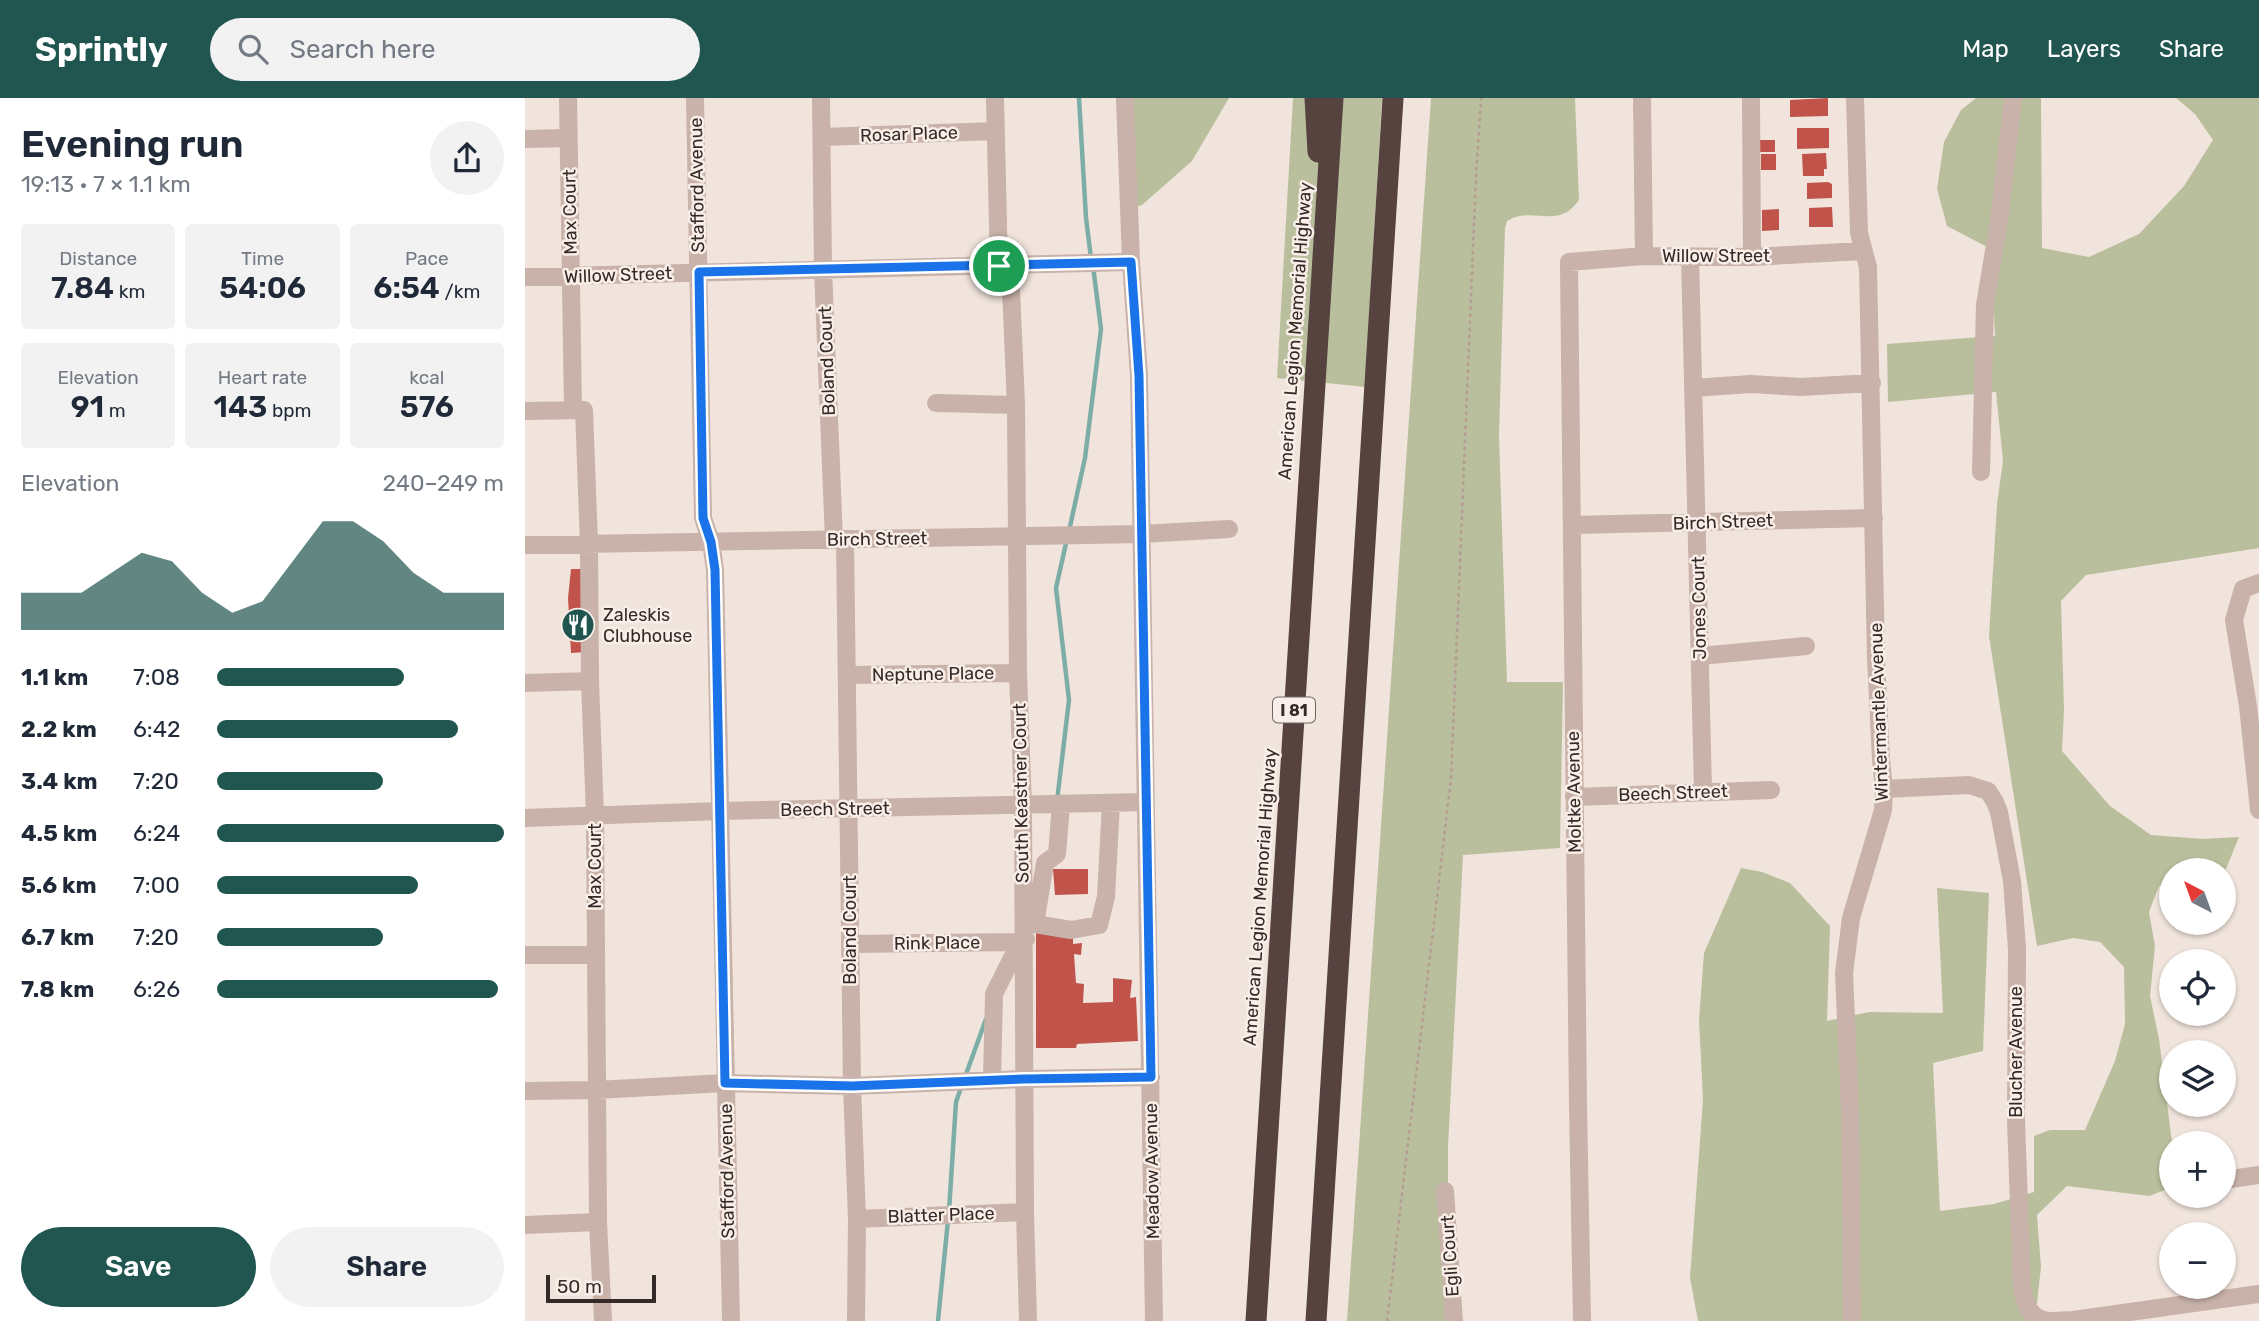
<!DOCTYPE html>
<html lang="en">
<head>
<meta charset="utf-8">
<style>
  :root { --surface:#fff; --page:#f2f2f3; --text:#1f2937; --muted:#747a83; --accent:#205550 }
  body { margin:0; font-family:Rubik,sans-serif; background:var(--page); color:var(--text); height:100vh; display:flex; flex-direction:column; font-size:26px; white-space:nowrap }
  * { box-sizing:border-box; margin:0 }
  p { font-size:23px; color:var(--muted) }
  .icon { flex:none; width:38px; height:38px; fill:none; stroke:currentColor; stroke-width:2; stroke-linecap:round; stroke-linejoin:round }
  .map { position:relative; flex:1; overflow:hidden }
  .drawer { display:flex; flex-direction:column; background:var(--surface); width:525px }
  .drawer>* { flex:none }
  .needle { width:46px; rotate:319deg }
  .tools { position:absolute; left:1634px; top:760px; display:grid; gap:14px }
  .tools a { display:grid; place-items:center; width:77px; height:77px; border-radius:50%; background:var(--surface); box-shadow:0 2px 5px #0004; font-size:35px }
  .scale { position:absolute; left:21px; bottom:18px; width:110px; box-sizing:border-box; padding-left:7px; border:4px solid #362a28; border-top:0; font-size:19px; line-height:24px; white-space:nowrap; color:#362a28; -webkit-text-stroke:5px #f9efe8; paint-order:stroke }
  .pin { position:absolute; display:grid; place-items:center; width:60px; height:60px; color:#fff; margin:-30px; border:4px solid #fff; border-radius:50%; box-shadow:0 2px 7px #0007 }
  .round { display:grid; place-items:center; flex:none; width:74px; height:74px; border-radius:37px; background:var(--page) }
  .headline { display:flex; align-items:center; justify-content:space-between; height:119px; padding:0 21px }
  h1 { font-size:38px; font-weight:600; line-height:52px }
  .metrics { display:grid; grid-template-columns:repeat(3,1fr); gap:10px; height:119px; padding:7px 21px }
  .metrics div { display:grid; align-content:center; border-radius:7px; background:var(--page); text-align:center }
  .metrics b { font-size:30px; font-weight:600 }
  .metrics small { font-size:19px; font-weight:400 }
  .metrics p { font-size:19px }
  .chart { height:196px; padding:14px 21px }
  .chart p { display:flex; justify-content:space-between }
  .chart svg { width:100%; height:126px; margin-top:7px; fill:var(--accent); opacity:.7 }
  .primary-button { display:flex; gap:14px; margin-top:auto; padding:14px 21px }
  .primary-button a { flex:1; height:80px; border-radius:42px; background:var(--accent); color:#fff; font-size:28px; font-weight:600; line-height:80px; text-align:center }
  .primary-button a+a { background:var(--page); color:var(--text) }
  ul { padding:0 21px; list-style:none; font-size:23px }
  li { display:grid; grid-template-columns:112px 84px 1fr; align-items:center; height:52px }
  li i { height:18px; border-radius:9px; background:var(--accent) }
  header { display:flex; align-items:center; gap:42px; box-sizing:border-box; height:98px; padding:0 35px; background:var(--accent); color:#fff }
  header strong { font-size:33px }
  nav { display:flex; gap:38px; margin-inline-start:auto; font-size:24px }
  .search { width:490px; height:63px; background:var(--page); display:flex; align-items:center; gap:18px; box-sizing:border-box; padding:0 24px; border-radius:38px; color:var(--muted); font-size:26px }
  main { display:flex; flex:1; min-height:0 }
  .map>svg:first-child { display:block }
</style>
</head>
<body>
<header>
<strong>Sprintly</strong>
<div class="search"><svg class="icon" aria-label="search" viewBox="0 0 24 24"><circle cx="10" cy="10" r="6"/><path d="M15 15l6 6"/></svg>Search here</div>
<nav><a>Map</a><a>Layers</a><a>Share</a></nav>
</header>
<main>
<section class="drawer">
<div class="headline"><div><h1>Evening run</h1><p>19:13 · 7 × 1.1 km</p></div><a class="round"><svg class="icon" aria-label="share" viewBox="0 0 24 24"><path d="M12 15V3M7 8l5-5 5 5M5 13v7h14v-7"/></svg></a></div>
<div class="metrics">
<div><p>Distance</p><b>7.84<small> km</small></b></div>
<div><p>Time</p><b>54:06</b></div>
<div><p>Pace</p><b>6:54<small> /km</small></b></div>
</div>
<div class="metrics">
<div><p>Elevation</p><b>91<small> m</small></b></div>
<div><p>Heart rate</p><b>143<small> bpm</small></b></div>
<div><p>kcal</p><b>576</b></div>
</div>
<div class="chart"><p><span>Elevation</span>240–249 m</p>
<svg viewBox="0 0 160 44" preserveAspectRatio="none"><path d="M0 44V31L10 31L20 31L30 24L40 17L50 20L60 31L70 38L80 34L90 20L100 6L110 6L120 13L130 24L140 31L150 31L160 31V44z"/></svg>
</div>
<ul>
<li><b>1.1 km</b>7:08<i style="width:65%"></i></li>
<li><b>2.2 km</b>6:42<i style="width:84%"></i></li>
<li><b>3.4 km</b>7:20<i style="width:58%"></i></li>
<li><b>4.5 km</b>6:24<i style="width:100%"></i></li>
<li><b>5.6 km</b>7:00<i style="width:70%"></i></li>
<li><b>6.7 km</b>7:20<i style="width:58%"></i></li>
<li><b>7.8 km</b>6:26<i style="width:98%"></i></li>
</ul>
<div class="primary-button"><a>Save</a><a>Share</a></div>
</section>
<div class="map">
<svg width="1734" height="1223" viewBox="0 0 1734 1223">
  <rect width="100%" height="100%" fill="#f1e4dc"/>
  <path fill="#b9bf9d" d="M 595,0 L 704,0 L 667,63 L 617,107 L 598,113 Z
    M 768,0 L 857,0 L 840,289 L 752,280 Z
    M 906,0 L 1050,0 L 1054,102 C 1033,133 1007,107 982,123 L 980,130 L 974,338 L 982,584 L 1038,584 L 1035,750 L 938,757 L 923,1049 L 923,1223 L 822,1223 Z
    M 1451,0 L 1516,0 L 1517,150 L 1564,159 L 1614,136 L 1659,88 L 1688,42 L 1670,16 L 1651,0 L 1734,0 L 1734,450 L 1561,477 L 1536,503 L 1539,612 L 1537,653 L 1585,708 L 1626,737 L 1678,741 L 1714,739 L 1699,776 L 1699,772 L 1647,772 L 1647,784 L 1634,788 L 1624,814 L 1630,848 L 1625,898 L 1634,941 L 1647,1045 L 1647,1079 L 1640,1092 L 1624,1098 L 1542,1088 L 1512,1117 L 1516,1169 L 1510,1223 L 1173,1223 L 1165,1180 L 1178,1001 L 1174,922 L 1179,855 L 1216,770 L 1237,774 L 1265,785 L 1305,828 L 1302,923 L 1344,914 L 1418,915 L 1412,790 L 1464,795 L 1458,953 L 1408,965 L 1415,1113 L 1469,1106 L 1509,1094 L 1509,1038 L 1525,1032 L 1560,1032 L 1590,963 L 1600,926 L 1599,869 L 1575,844 L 1548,840 L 1512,848 L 1464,538 L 1472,406 L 1478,363 L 1471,294 L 1363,304 L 1362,246 L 1470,238 L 1466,151 L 1422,128 L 1412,91 L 1419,44 L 1436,12 Z"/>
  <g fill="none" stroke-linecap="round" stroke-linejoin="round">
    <path stroke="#7dada7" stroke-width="4.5" d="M 554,0 L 561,120 L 566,160
      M 544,433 L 560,360 L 576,231 L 568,168
      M 532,703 L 544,602 L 531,490 L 542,441
      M 440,979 L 461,921
      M 424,1113 L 431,1004 L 437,987
      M 413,1223 L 423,1122"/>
  </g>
  <path fill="#c0544b" d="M 1303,0 L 1303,18 L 1265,19 L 1265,2 Z
    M 1272,30 L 1304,30 L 1304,50 L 1272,51 Z
    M 1235,42 L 1250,42 L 1250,54 L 1235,54 Z
    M 1301,55 L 1302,71 L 1299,71 L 1299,78 L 1278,78 L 1277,56 Z
    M 1236,56 L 1251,56 L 1251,72 L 1236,72 Z
    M 1303,84 L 1307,86 L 1307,100 L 1282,101 L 1282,85 Z
    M 1307,109 L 1308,129 L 1284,129 L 1284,110 Z
    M 1254,111 L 1254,132 L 1237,133 L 1237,112 Z
    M 46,471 L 60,471 L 61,554 L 46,555 L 43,500 Z
    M 528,771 L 563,771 L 563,796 L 530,797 Z
    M 511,835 L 548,836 L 548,846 L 557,845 L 556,857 L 549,856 L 551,885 L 559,886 L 558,905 L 588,904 L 588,880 L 607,882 L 605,900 L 611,899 L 613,943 L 552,946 L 551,950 L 511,950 Z"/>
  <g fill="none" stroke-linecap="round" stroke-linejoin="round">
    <path stroke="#b49c93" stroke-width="2.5" stroke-dasharray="3.5 3.5" stroke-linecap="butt" d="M 862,1223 L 926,681 L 951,78 L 956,0"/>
    <path stroke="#c8b2a9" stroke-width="18" d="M 43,0 L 48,312
      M 170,0 L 178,420 L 186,444 L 190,472 L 206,1223
      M 296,0 L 298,171 L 309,442
      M 470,0 L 474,168
      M 600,0 L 606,164 L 614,278 L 629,1223
      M 1117,0 L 1119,158
      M 1226,0 L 1227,159
      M 297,39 L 471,33
      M 0,41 L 43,40
      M 1165,159 L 1178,693
      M 485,168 L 491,307 L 493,575 L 498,708 L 500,1114 L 503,1223
      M 0,179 L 606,164
      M 1168,290 L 1226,286 L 1276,289 L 1347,285
      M 411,305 L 491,307
      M 0,313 L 59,312 L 64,446 L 65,583 L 70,717 L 73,1124 L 78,1223
      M 1456,374 L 1460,207 L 1474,123 L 1488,0
      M 1047,427 L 1349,420
      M 320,441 L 327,988 L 332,1121 L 331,1223
      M 0,447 L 617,436 L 704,431
      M 1734,485 L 1718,491 L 1709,522 L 1723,608 L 1734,712
      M 1175,558 L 1281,548
      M 322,577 L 493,575
      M 0,585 L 65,583
      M 1359,691 L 1444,687 L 1463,693 L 1470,704 L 1474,714 L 1487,783 L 1492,851 L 1491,1022 L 1497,1192 C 1501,1209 1507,1223 1527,1223
      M 1049,699 L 1246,692
      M 536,707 L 532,756 L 520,765 L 510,826 L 546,832 L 574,827 L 581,799 L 586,705
      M 0,720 L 195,713 L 621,704
      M 325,846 L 499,844
      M 0,857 L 70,857
      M 467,982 L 469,896 L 487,860 L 501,841
      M 0,993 L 71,992 L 200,985 L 327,988 L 500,981 L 626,979
      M 1699,1082 L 1734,1077
      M 920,1093 L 929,1223
      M 332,1121 L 500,1114
      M 0,1127 L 73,1124
      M 1057,1223 L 1053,1008 L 1044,164 L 1119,158 L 1227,159 L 1338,153
      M 1327,1223 L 1325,1010 L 1319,875 L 1326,820 L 1358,712 L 1359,691 L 1356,662 L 1351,559 L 1343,169 L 1334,135 L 1330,0
      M 1528,1223 L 1548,1222 L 1734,1196"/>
    <path stroke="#564340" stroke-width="21" d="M 790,0 L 793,54
      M 731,1223 L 808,0
      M 791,1223 L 868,0"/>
  </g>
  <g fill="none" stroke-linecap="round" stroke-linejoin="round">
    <defs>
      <path id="route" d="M 606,164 L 614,278 L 626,979 L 500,981 L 327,988 L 200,985 L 190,472 L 186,444 L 178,420 L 174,174 Z"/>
    </defs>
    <use href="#route" stroke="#fff" stroke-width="14"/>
    <use href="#route" stroke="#1a73e8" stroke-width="9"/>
  </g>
  <defs>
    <symbol id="restaurant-disc" viewBox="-11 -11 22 22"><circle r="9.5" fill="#205550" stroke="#f9efe8"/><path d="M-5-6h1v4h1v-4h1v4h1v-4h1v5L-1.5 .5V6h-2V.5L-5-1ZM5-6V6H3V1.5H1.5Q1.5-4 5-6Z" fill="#fff"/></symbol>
  </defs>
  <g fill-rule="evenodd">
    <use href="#restaurant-disc" x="34" y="508" width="38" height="38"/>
  </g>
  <g text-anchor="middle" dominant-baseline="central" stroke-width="5" stroke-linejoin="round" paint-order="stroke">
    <rect fill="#f9efe8" stroke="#706562" stroke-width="2" x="748" y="599.5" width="42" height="25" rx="5"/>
    <g font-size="16" font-weight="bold" fill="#362a28">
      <text x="769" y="612">I 81</text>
    </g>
    <g font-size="18" fill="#362a28" stroke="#f9efe8">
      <text transform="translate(384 36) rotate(-2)">Rosar Place</text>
      <text transform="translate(172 87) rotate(-91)">Stafford Avenue</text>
      <text transform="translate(45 114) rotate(-91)">Max Court</text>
      <text x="1191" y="158">Willow Street</text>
      <text transform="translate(93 177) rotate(-2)">Willow Street</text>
      <text transform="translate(770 233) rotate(-86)">American Legion Memorial Highway</text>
      <text transform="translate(302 263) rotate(-92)">Boland Court</text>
      <text transform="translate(1198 424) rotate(-2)">Birch Street</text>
      <text transform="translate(352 441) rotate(-1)">Birch Street</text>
      <text transform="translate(1174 510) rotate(-91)">Jones Court</text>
      <text transform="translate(408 576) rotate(-1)">Neptune Place</text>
      <text transform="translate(1354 614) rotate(-92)">Wintermantle Avenue</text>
      <text transform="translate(1049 694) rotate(-91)">Moltke Avenue</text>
      <text transform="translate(496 695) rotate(-91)">South Keastner Court</text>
      <text transform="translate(1148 695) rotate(-2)">Beech Street</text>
      <text transform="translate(310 711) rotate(-1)">Beech Street</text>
      <text transform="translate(70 768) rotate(-90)">Max Court</text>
      <text transform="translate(735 799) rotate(-86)">American Legion Memorial Highway</text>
      <text transform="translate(325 832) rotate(-90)">Boland Court</text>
      <text transform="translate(412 845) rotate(-1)">Rink Place</text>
      <text transform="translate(1491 954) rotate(-90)">Blucher Avenue</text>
      <text transform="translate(202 1073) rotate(-91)">Stafford Avenue</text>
      <text transform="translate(627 1073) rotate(-91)">Meadow Avenue</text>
      <text transform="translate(416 1117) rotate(-2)">Blatter Place</text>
      <text transform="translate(925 1158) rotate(-94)">Egli Court</text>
    </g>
    <g font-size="18" fill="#362a28" stroke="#f9efe8" text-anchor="start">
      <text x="78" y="517">Zaleskis<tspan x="78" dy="21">Clubhouse</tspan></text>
    </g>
  </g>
</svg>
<div class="tools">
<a><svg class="needle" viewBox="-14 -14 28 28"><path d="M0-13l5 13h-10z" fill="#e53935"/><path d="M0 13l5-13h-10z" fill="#747a83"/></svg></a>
<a><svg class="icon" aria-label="locate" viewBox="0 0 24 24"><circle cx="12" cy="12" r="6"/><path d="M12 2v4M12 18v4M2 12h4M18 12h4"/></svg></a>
<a><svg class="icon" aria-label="layers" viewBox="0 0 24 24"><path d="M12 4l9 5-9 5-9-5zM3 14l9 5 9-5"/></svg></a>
<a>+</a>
<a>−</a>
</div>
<div class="scale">50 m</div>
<div class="pin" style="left:474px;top:168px;background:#1e9e55"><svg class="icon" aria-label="arrive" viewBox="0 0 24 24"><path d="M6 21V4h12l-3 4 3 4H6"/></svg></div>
</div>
</main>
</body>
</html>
